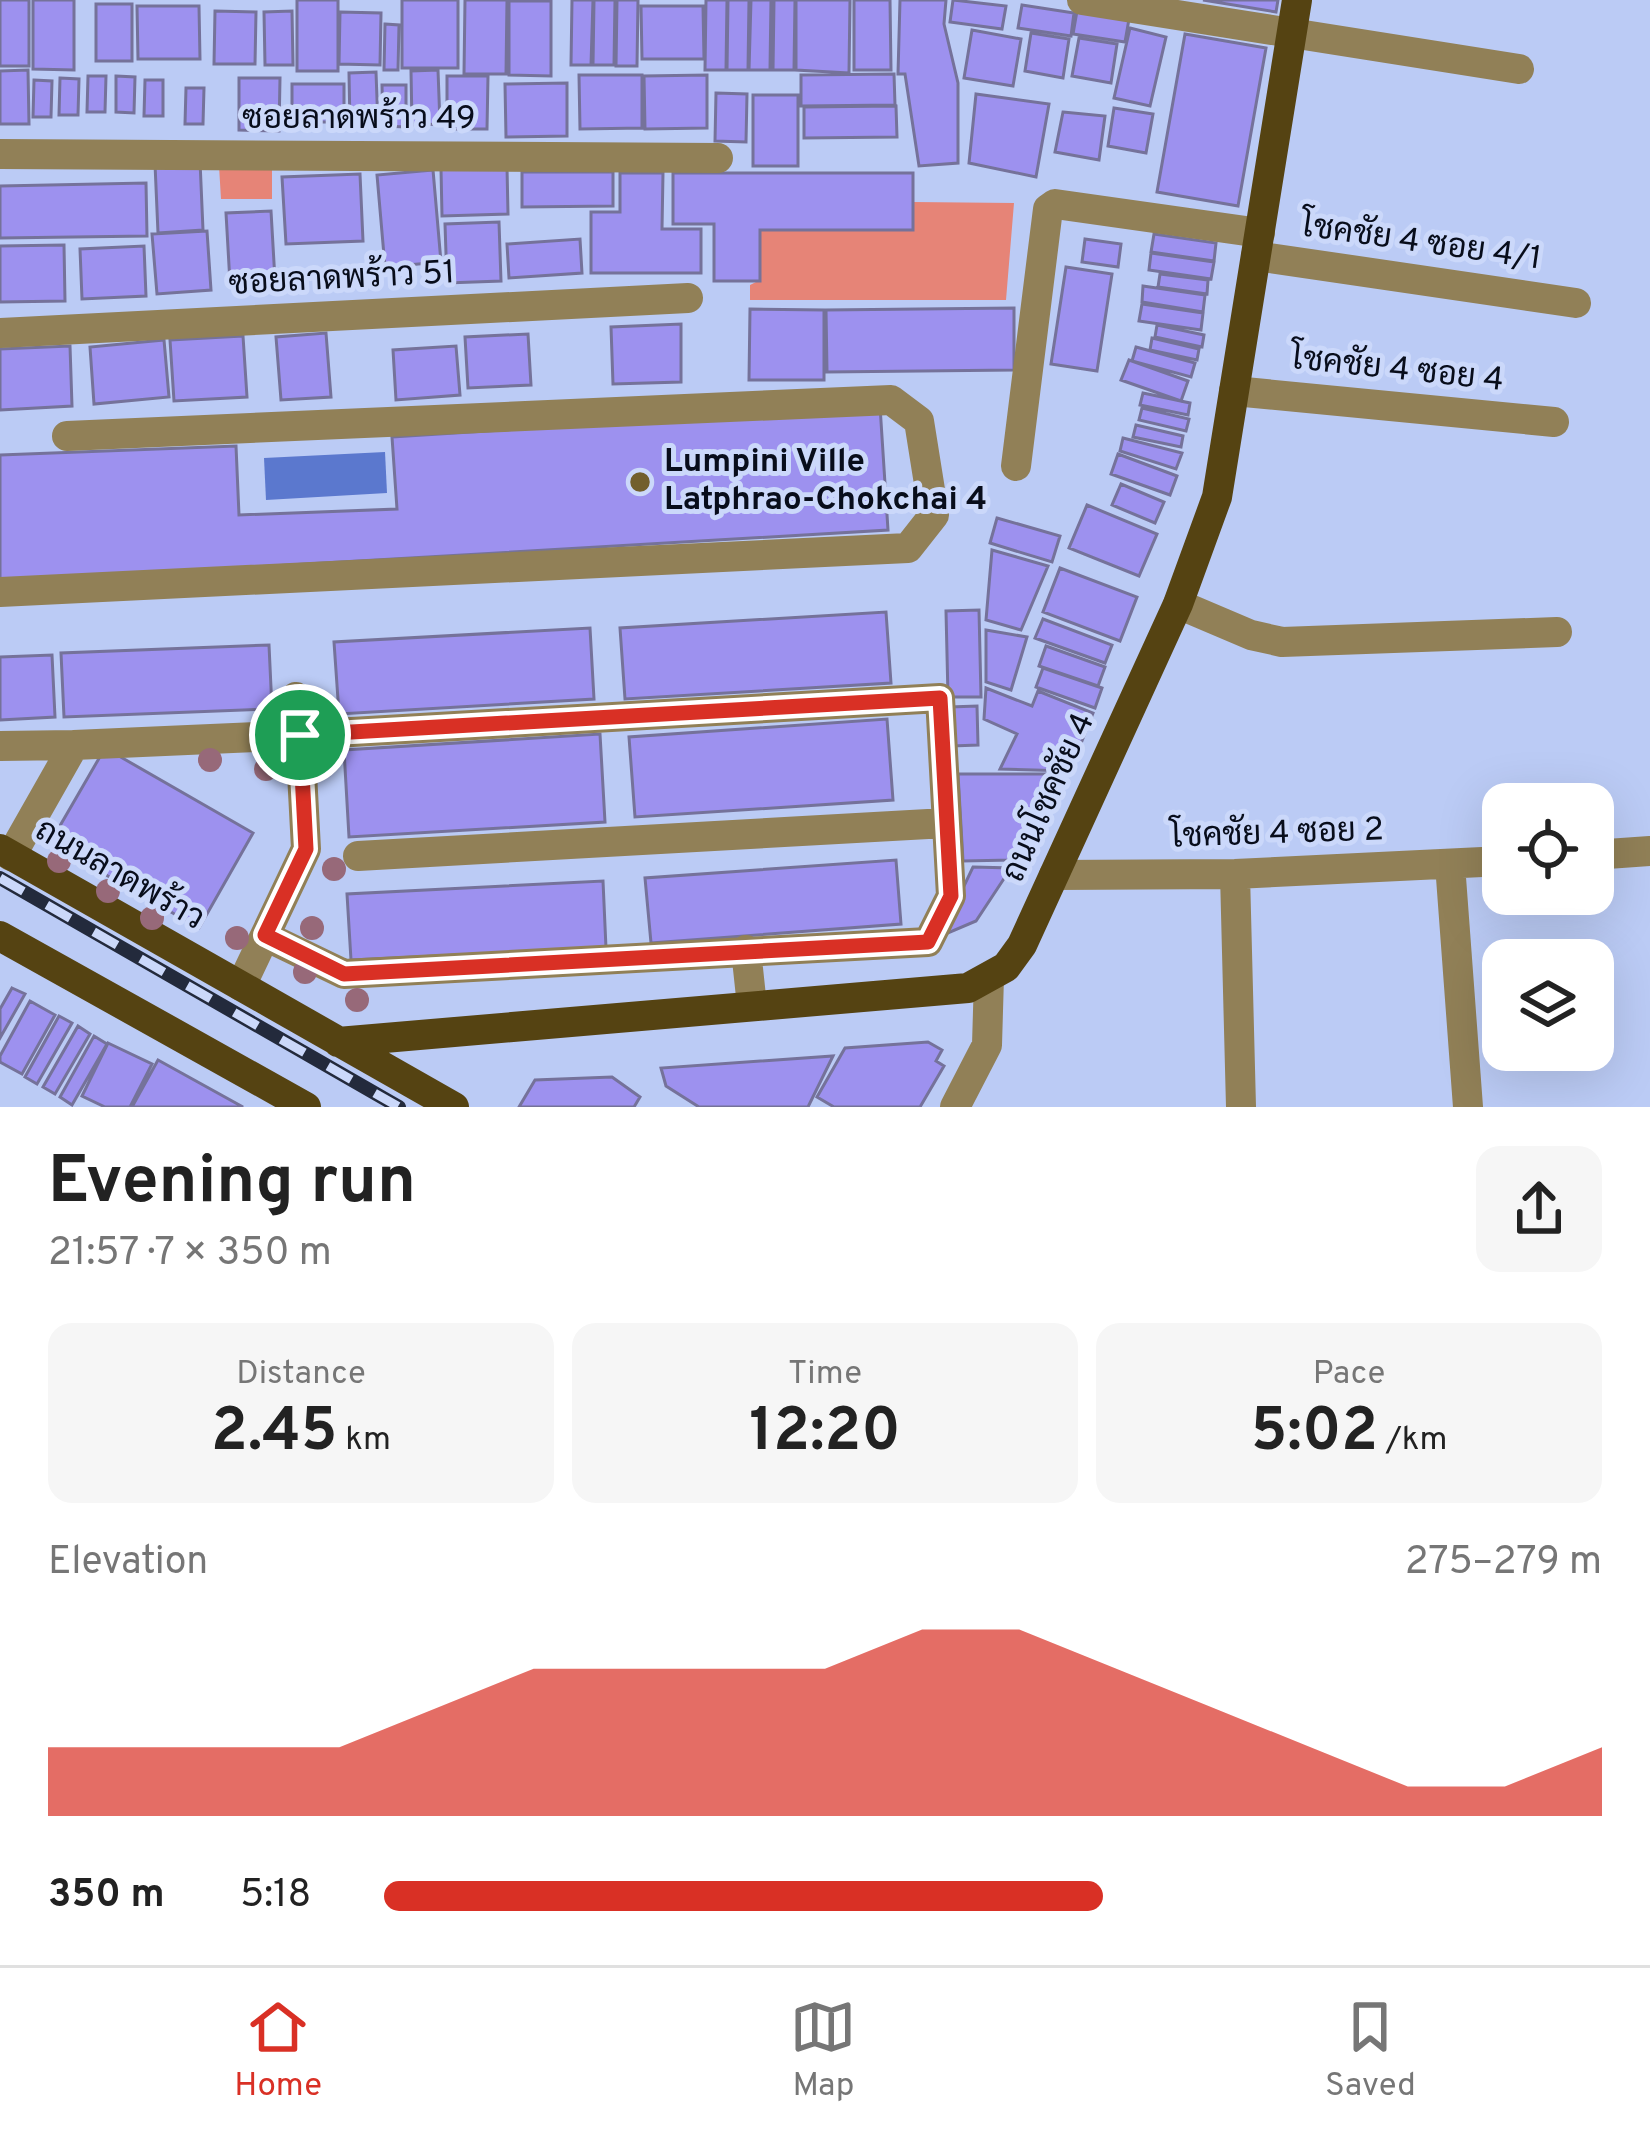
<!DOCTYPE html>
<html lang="en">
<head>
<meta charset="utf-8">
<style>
  :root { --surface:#fff; --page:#f6f6f6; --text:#222; --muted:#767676; --line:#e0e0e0; --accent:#d93025 }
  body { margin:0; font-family:Overpass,Sarabun,sans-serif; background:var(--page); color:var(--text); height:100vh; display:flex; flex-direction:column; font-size:45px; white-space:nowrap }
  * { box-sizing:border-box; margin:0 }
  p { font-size:39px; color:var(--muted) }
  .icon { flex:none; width:66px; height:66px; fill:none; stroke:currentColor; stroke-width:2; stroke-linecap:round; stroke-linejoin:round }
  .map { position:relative; height:1107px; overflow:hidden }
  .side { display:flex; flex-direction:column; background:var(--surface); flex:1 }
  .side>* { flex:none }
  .controls { position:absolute; left:1482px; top:783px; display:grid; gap:24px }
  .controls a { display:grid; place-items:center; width:132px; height:132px; border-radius:24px; background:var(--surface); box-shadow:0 12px 48px #0002; font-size:60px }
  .pin { position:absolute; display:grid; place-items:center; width:102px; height:102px; color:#fff; margin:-51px; border:6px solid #fff; border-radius:50%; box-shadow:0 3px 12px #0007 }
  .round { display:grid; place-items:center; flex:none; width:126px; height:126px; border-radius:24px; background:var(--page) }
  .summary { display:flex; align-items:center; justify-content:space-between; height:204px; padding:0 48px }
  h1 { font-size:66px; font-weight:700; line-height:90px }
  .stats { display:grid; grid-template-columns:repeat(3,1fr); gap:18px; height:204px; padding:12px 48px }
  .stats div { display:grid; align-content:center; border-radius:24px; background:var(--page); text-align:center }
  .stats b { font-size:60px; font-weight:700 }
  .stats small { font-size:33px; font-weight:400 }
  .stats p { font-size:33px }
  .chart { height:336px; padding:24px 48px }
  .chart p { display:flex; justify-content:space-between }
  .chart svg { width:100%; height:216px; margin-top:12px; fill:var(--accent); opacity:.7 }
  ul { padding:0 48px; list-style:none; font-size:39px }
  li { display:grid; grid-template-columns:192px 144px 1fr; align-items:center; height:90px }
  li i { height:30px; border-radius:15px; background:var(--accent) }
  .dock { display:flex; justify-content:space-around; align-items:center; height:168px; border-top:3px solid var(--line); background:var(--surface); font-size:33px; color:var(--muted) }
  .dock a { display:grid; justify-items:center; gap:6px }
  .dock .active { color:var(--accent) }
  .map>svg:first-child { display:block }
</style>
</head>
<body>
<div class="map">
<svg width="1650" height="1107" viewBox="0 0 1650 1107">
  <rect width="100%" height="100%" fill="#bbcbf5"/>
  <path fill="#e68477" d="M 272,165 L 272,199 L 221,199 L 219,166 Z
    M 913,202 L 1014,203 L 1006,300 L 750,300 L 750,285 L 760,280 L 760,230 L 913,230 Z"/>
  <path fill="#5b78ce" d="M 385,452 L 387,493 L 266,500 L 264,458 Z"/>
  <path fill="#9d91ef" stroke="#75729a" stroke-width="3" d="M 0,0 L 29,0 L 29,66 L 0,66 Z
    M 33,0 L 74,0 L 74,70 L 33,69 Z
    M 297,0 L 338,0 L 338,71 L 297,71 Z
    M 402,0 L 458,0 L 458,68 L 402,68 Z
    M 465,0 L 507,0 L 506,74 L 464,74 Z
    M 572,0 L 593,0 L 591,65 L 571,65 Z
    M 594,0 L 615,0 L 614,65 L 593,65 Z
    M 617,0 L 638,0 L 637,66 L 616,66 Z
    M 706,0 L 727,0 L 726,70 L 705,70 Z
    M 728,0 L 749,0 L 748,70 L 727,70 Z
    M 751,0 L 771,0 L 770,70 L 749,70 Z
    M 774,0 L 795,0 L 794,70 L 773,70 Z
    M 796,0 L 850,0 L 849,73 L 796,70 Z
    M 854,0 L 890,0 L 891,70 L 854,70 Z
    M 900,0 L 946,0 L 944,24 L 958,83 L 958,163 L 919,166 L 905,74 L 898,74 Z
    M 953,0 L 1006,6 L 1002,29 L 950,22 Z
    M 1203,0 L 1278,0 L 1276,12 Z
    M 509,1 L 551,1 L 551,76 L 509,75 Z
    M 96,4 L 132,4 L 132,61 L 96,61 Z
    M 1022,5 L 1074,13 L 1071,36 L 1018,28 Z
    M 137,6 L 199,6 L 200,59 L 138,59 Z
    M 641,6 L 703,6 L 704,59 L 642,59 Z
    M 215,11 L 256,12 L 255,64 L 214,64 Z
    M 292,11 L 293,65 L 265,65 L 264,12 Z
    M 1077,11 L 1129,19 L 1125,42 L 1073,34 Z
    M 340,12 L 381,13 L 380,65 L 339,64 Z
    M 385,24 L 399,25 L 398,70 L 384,70 Z
    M 1130,28 L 1166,37 L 1150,106 L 1114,98 Z
    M 972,30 L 1021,39 L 1013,86 L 964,78 Z
    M 1031,33 L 1069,39 L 1063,78 L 1025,71 Z
    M 1185,34 L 1266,48 L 1238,206 L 1157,192 Z
    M 1079,38 L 1117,44 L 1111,83 L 1072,76 Z
    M 28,70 L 29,124 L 0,124 L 0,71 Z
    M 438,70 L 440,124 L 412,125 L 411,71 Z
    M 376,72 L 378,126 L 350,126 L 349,73 Z
    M 894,74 L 895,105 L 801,106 L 801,75 Z
    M 579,75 L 642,75 L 642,128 L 580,129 Z
    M 707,75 L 707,128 L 645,129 L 644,76 Z
    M 88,76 L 106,76 L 105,112 L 87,112 Z
    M 116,76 L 135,77 L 134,113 L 116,112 Z
    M 447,76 L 488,76 L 487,129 L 447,129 Z
    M 60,78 L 79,79 L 78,115 L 59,115 Z
    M 239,78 L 280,78 L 279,131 L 239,130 Z
    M 34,80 L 52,81 L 51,117 L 33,117 Z
    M 145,80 L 163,80 L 163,116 L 144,116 Z
    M 567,83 L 567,136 L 506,137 L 505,84 Z
    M 292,84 L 344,84 L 344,122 L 292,122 Z
    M 382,85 L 406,85 L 406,127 L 383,126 Z
    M 186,88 L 204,88 L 203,124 L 185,124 Z
    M 716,93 L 747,94 L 746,142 L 715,141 Z
    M 976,94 L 1049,104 L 1036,177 L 969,163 Z
    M 753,95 L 798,95 L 798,166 L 753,166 Z
    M 896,106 L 897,137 L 804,138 L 804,107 Z
    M 1114,108 L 1153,114 L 1146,153 L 1108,146 Z
    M 1063,112 L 1105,116 L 1099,160 L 1055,152 Z
    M 200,161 L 203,230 L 158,233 L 155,164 Z
    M 507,167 L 508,214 L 442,216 L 441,169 Z
    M 433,170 L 441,262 L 385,267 L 377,175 Z
    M 522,172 L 613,172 L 613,206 L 522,207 Z
    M 620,173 L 663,173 L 662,229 L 701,229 L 701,273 L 591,273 L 591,212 L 620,212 Z
    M 673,173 L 913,173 L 913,230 L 760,230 L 760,281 L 714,281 L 714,224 L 673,224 Z
    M 360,174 L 363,241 L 286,244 L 282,177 Z
    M 146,183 L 147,236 L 0,238 L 0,186 Z
    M 271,211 L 275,280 L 230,283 L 226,213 Z
    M 499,222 L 501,281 L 447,283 L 445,224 Z
    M 207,231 L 211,290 L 157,294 L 152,234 Z
    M 1154,234 L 1216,243 L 1214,261 L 1151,252 Z
    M 580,239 L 582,273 L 509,278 L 507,244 Z
    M 1085,239 L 1121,244 L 1118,267 L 1082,262 Z
    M 64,245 L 65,301 L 0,302 L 0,246 Z
    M 144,246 L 146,296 L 82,299 L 80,249 Z
    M 1151,253 L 1214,262 L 1211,279 L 1149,270 Z
    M 1066,267 L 1112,274 L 1097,371 L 1051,364 Z
    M 1160,274 L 1208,280 L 1207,294 L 1158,287 Z
    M 1143,286 L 1205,295 L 1203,312 L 1142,302 Z
    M 1142,304 L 1203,313 L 1201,330 L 1139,321 Z
    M 1014,308 L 1014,370 L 827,372 L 826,310 Z
    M 750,309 L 824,310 L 824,380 L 749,380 Z
    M 681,324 L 681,382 L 613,384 L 611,327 Z
    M 1157,325 L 1204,335 L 1202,347 L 1155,337 Z
    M 326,333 L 331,397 L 281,400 L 276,337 Z
    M 528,334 L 531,385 L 468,388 L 465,337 Z
    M 243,336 L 247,397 L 174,401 L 170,340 Z
    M 1152,338 L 1199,349 L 1197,360 L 1150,350 Z
    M 164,340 L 169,397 L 94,404 L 90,347 Z
    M 70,346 L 72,406 L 0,410 L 0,349 Z
    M 456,346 L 460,395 L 396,400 L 393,350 Z
    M 1136,347 L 1195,363 L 1191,377 L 1132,361 Z
    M 1129,360 L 1188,381 L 1181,401 L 1121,380 Z
    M 1143,393 L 1190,403 L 1188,415 L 1140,405 Z
    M 880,406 L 888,530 L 0,582 L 0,455 L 236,446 L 239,515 L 397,509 L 392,437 Z
    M 1142,408 L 1189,419 L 1186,431 L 1139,420 Z
    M 1136,425 L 1183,436 L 1181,447 L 1133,437 Z
    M 1123,438 L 1182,453 L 1176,469 L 1120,451 Z
    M 1118,454 L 1177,476 L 1170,495 L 1111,474 Z
    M 1121,484 L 1164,502 L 1155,523 L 1112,505 Z
    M 1087,505 L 1157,534 L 1139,576 L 1069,548 Z
    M 997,518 L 1060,536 L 1052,562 L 990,543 Z
    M 992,550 L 1048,566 L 1021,630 L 986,620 Z
    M 1060,568 L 1137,597 L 1120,641 L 1043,612 Z
    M 979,610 L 981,697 L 948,697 L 946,611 Z
    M 886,612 L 891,683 L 625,699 L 620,628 Z
    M 1043,619 L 1112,645 L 1105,663 L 1035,638 Z
    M 590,628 L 594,699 L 339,714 L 334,642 Z
    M 986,630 L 1027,637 L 1011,690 L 986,682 Z
    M 269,645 L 272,709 L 64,717 L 61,653 Z
    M 1046,646 L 1105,667 L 1098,686 L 1039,666 Z
    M 52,655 L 55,717 L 0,720 L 0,657 Z
    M 1043,668 L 1102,688 L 1095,708 L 1036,687 Z
    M 986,688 L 1032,706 L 1038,691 L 1093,713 L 1070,771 L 1000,769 L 1017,734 L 984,719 Z
    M 977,706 L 978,745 L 952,746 L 950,707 Z
    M 887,719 L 893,800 L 635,817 L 629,737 Z
    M 600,734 L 605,822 L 349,837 L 344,750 Z
    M 105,748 L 253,833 L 199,928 L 50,843 Z
    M 958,774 L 1056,774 L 1012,860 L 963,861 Z
    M 896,860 L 901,924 L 651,943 L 645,878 Z
    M 973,867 L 1011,868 L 976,921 L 948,933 L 944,928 Z
    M 603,881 L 606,948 L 351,960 L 347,894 Z
    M 12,988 L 25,994 L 0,1038 L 0,1009 Z
    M 30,1001 L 55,1015 L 22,1074 L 0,1062 L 0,1056 Z
    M 59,1016 L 72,1023 L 37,1084 L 25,1077 Z
    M 78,1026 L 90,1034 L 55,1094 L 43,1087 Z
    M 94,1036 L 107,1044 L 72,1105 L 60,1097 Z
    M 928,1042 L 942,1050 L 936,1061 L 944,1066 L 920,1107 L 834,1107 L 817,1097 L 845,1048 Z
    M 108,1043 L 152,1064 L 130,1107 L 105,1107 L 82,1096 Z
    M 833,1056 L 808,1107 L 699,1107 L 666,1086 L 661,1068 Z
    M 158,1060 L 243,1107 L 132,1107 Z
    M 612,1077 L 640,1097 L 634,1107 L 519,1107 L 535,1080 Z"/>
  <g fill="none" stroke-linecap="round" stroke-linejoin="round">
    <path stroke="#918057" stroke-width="30" d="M 1082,0 L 1519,69
      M 0,154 L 718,158
      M 1256,256 L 1576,303
      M 0,333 L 688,298
      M 1234,391 L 1554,422
      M 1016,466 L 1048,209 L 1055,204 L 1260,233
      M 0,592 L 908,548 L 934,515 L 919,421 L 891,400 L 67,436
      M 1178,604 L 1251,635 L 1282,642 L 1557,632
      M 0,746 L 74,745
      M 1593,855 L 1650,851
      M 11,856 L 74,745 L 300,735 L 306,849 L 241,986
      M 358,856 L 946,823
      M 1450,864 L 1468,1107
      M 1235,874 L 1241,1107
      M 1054,875 L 1235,874 L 1503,861
      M 265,936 L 344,974 L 928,942 L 951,896 L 940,698 L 300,735 L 296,697
      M 746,950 L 752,1006
      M 955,1107 L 987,1045 L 989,977"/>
    <path stroke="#554312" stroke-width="30" d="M 0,849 L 454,1107
      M 0,936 L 306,1107
      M 338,1042 L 968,988 L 1006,967 L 1022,945 L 1178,604 L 1217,497 L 1297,0"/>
    <defs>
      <path id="rail" d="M 0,878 L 399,1107"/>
    </defs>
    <use href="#rail" stroke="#232a3c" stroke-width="14"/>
    <use href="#rail" stroke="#cbd8fa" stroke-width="9" stroke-dasharray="27" stroke-linecap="butt"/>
  </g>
  <g fill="#976979">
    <circle cx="210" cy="760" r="12"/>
    <circle cx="266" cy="769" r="12"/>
    <circle cx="59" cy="861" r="12"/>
    <circle cx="334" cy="869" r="12"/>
    <circle cx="108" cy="891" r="12"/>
    <circle cx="152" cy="918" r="12"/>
    <circle cx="312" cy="928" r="12"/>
    <circle cx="237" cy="938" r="12"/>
    <circle cx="305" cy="972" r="12"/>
    <circle cx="357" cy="1000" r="12"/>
  </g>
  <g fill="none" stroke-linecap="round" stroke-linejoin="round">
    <defs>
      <path id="route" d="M 940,698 L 951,896 L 928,942 L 344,974 L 265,935 L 306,849 L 300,735 Z"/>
    </defs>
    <use href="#route" stroke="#fff" stroke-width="24"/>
    <use href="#route" stroke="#d93025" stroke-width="15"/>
  </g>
  <circle fill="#725f2d" stroke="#cbd8fa" stroke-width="4.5" cx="640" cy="482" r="12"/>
  <g text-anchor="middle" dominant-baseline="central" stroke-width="10" stroke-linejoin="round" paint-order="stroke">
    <g font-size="33" fill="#080d1b" stroke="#cbd8fa">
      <text x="359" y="120">ซอยลาดพร้าว 49</text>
      <text transform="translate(1421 244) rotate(8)">โชคชัย 4 ซอย 4/1</text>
      <text transform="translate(342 280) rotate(-3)">ซอยลาดพร้าว 51</text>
      <text transform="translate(1397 371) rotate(6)">โชคชัย 4 ซอย 4</text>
      <text transform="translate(1050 798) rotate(-66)">ถนนโชคชัย 4</text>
      <text transform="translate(1277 835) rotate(-2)">โชคชัย 4 ซอย 2</text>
      <text transform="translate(119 876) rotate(30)">ถนนลาดพร้าว</text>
    </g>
    <g font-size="33" font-weight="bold" fill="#080d1b" stroke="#cbd8fa" text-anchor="start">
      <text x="664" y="463">Lumpini Ville<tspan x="664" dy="38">Latphrao-Chokchai 4</tspan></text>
    </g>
  </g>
</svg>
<div class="controls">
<a><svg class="icon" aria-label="locate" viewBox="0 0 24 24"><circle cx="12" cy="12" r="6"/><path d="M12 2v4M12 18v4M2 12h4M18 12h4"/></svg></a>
<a><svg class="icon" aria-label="layers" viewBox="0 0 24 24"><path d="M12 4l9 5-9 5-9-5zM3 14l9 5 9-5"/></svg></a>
</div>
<div class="pin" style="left:300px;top:735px;background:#1e9e55"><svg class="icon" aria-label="arrive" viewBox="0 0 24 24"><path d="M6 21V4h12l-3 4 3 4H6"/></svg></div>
</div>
<section class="side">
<div class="summary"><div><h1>Evening run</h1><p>21:57 · 7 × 350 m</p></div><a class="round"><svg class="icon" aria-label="share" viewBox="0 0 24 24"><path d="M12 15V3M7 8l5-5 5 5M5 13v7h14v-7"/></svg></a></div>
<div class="stats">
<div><p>Distance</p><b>2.45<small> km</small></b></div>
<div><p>Time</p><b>12:20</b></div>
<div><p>Pace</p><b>5:02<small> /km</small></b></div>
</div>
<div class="chart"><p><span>Elevation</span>275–279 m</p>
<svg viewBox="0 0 160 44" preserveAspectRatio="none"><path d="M0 44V30L10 30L20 30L30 30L40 22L50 14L60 14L70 14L80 14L90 6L100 6L110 14L120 22L130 30L140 38L150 38L160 30V44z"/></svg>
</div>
<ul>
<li><b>350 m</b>5:18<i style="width:59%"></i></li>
</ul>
</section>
<nav class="dock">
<a class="active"><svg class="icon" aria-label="home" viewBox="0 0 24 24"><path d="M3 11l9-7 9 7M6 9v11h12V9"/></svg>Home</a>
<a><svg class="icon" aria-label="map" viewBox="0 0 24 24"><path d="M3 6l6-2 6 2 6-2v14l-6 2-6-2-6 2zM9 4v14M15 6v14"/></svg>Map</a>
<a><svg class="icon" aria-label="saved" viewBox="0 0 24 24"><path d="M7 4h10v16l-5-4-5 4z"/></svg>Saved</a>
</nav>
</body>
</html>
